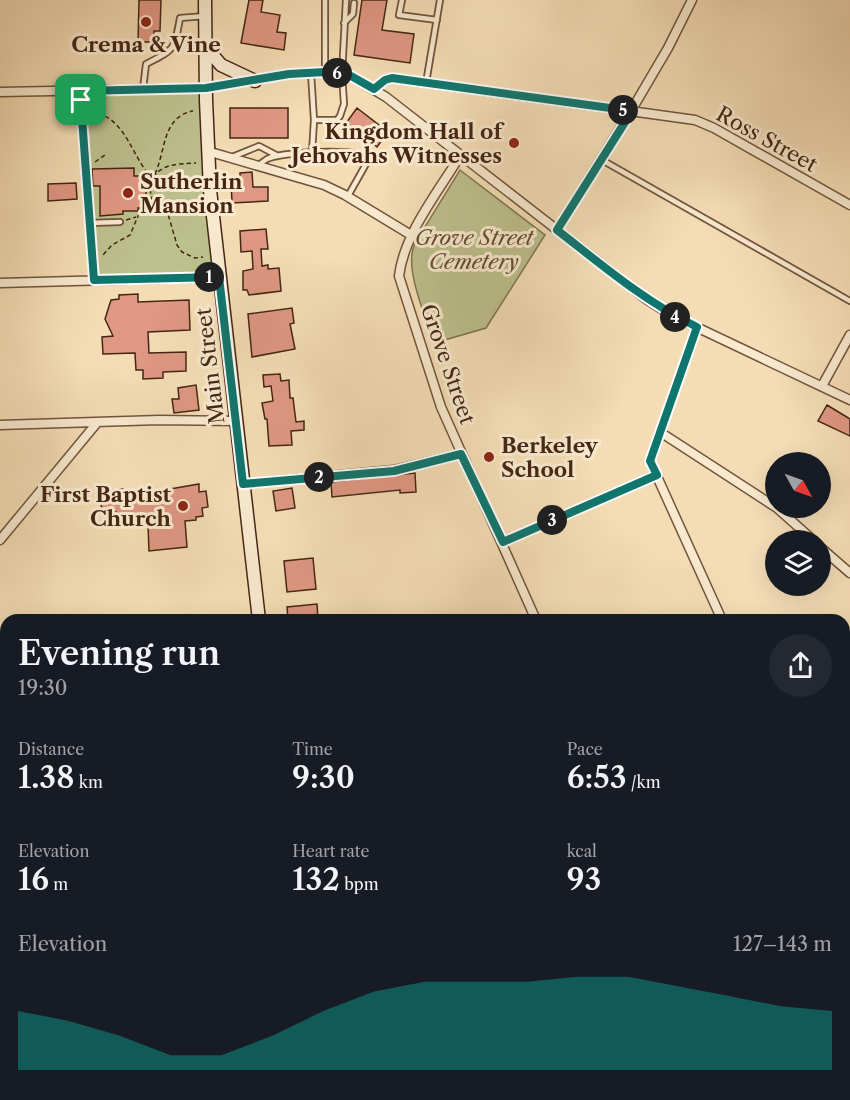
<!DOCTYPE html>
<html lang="en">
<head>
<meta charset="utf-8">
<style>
  :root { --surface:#171b24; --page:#242831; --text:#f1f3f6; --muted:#9ea1a6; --accent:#0f766e }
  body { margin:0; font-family:"Libre Caslon Text",serif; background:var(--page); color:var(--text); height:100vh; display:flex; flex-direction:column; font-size:22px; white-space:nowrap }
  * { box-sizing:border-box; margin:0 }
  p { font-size:20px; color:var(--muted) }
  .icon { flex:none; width:33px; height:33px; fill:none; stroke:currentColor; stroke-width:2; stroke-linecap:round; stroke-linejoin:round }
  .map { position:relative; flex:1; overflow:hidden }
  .sheet { position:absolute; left:0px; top:614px; width:850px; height:488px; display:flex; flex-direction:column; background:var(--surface); border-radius:18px 18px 0 0; box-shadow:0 6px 24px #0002 }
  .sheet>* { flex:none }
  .needle { width:39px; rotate:130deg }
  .controls { position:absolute; left:765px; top:452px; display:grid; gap:12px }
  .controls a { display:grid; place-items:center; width:66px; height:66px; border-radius:50%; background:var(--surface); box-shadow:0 6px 24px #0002; font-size:30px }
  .pin { position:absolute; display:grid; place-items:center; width:51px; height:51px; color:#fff; margin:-26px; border-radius:12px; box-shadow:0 3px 9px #0006 }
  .km { position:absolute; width:30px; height:30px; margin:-15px; border-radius:50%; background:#222; color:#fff; font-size:16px; line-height:30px; text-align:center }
  .round { display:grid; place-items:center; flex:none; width:63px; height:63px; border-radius:32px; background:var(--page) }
  .headline { display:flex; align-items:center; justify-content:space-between; height:102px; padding:0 18px }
  h1 { font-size:33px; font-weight:600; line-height:45px }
  .stats { display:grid; grid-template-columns:repeat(3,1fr); gap:9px; height:102px; padding:6px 18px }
  .stats div { display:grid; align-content:center }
  .stats b { font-size:30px; font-weight:600 }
  .stats small { font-size:16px; font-weight:400 }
  .stats p { font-size:16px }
  .chart { height:168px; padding:12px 18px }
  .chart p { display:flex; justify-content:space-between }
  .chart svg { width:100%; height:108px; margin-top:6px; fill:var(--accent); opacity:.7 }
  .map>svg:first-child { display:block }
</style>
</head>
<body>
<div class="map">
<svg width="850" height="1100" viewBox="0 0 850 1100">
  <rect width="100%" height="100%" fill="#f4ddb5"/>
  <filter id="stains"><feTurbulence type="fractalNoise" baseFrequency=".00333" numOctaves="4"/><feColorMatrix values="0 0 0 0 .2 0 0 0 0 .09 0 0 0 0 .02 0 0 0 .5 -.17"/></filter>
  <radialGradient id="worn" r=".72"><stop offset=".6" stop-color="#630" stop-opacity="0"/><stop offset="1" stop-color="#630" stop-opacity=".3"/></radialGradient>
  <path fill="#bcc08d" stroke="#807351" stroke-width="1.5" d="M 206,88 L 219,277 L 94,280 L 80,91 Z
    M 460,170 L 545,235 L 486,328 L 434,343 C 426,317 403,267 415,243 Z"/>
  <path fill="#df9883" stroke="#452615" stroke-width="1.5" d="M 139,0 L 161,0 L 160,31 L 154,31 L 153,42 L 138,42 Z
    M 249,0 L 263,0 L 261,12 L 280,15 L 277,32 L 286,33 L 284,50 L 241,43 Z
    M 362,0 L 387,0 L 382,30 L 414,34 L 410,63 L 354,55 Z
    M 230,108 L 288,108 L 288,138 L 230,138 Z
    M 357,108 L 388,132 L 377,147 L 346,123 Z
    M 134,168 L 134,176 L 146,176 L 146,201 L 141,202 L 141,208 L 138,208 L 138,211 L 123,211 L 123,214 L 100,216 L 100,186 L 93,186 L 92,169 Z
    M 252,172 L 253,187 L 268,187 L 268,201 L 232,203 L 231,181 L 240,181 L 240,173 Z
    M 76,183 L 77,199 L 48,201 L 48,184 Z
    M 266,229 L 268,249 L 261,249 L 262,266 L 268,265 L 268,269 L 279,268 L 281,291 L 249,295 L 247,290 L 243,290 L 243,271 L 253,269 L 252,251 L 241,252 L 240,231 Z
    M 138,294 L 138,302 L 189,300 L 190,330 L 148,332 L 149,353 L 186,352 L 186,371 L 163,372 L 163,378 L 143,379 L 143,370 L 136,370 L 135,353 L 103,354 L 102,337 L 113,336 L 105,319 L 111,300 L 119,299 L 119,295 Z
    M 292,308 L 294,323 L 290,324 L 295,349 L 252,357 L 248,314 Z
    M 280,374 L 281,381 L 289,380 L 290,398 L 293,398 L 296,422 L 304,421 L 304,430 L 291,431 L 292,445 L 269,446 L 267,419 L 265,419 L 262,403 L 273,401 L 271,386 L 264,387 L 263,375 Z
    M 196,385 L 199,410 L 174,413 L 172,399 L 179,399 L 178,388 Z
    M 827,405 L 850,419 L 850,436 L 818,421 Z
    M 415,473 L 416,492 L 400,493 L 400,490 L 332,497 L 331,482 Z
    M 199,484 L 199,492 L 206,491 L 208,507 L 202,508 L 203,516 L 196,517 L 196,520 L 185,521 L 187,547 L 149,551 L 148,524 L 116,528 L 116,512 L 102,513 L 100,492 L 123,489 L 134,498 L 140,490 L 151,489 L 153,492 Z
    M 292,488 L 295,508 L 276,511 L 273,491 Z
    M 313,558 L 316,589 L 287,592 L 284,561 Z
    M 317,604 L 318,620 L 288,620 L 287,607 Z"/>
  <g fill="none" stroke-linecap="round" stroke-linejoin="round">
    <defs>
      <path id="lane" d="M 402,0 L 399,15 L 437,20
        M 344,23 L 353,14 L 354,3
        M 325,72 L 325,0
        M 311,73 L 314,120 L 337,120 L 340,116 L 344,104 L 342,74 L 346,0
        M 426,83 L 440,0
        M 143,89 L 146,64 C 175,49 174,51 180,18 L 205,16
        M 312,153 L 314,120
        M 232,157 L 259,146 L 278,156
        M 602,160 L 850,301
        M 259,165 C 261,163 264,161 267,159 C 281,152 353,148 365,157 L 366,164 L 348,196
        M 89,223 L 120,222
        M 844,1061 L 850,1074
        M 38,1095 L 39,1100
        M 634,1095 L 635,1100
        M 87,1100 L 93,1100"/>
      <path id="street" d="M 374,89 L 385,80 L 392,78 L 695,120 L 714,128 L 850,205
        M 80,91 L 94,280
        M 0,92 L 206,88 L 289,74 L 325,72 L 351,76 L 386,97 L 646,299 L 673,316 L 850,400
        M 207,151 L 324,185 L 345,195 L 411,235
        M 460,156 C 438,192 404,234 399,276 L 441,407 L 536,620
        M 557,230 L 631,111 L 668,48 L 692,0
        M 0,283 L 219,277
        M 697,327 L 650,461 L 722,620
        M 822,386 L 850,335
        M 0,425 L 159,420 L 236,421
        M 660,432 L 777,508 L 813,540
        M 243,484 L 394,470 L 461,454
        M 0,540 L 96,424
        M 503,542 L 657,475
        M 820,547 L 850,573
        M 0,860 L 6,860
        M 844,884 L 850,881
        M 844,933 L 850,947
        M 0,1090 L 6,1089
        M 119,1095 L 120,1100
        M 537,1095 L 537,1100
        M 745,1095 L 748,1100"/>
      <path id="secondary" d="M 205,0 L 206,100 L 210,190 L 259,620
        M 205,46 L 221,65 L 255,81
        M 336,1095 L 337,1100"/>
    </defs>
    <use href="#lane" stroke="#71543d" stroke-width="8"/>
    <use href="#street" stroke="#71543d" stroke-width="11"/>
    <use href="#secondary" stroke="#452615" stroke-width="15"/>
    <path stroke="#452615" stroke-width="1.5" stroke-dasharray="4.5 3" stroke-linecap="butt" d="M 91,111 C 127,118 130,155 152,178 L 150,189 L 152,200 L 141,209 L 130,235 L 112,245 L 102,256
      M 95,162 L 105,155
      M 155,174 C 166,150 162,117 193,111
      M 153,177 C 164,163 179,164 196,163
      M 152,200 L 168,214 L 177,245 L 182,252 L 195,258 L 203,257
      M 126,220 L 136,217"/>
    <use href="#lane" stroke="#f8e9cf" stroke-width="4.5"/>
    <use href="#street" stroke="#f8e9cf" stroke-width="8"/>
    <use href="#secondary" stroke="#f8e9cf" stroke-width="12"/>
  </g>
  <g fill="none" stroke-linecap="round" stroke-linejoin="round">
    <defs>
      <path id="route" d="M 325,72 L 351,76 L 374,89 L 385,80 L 392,78 L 632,111 L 557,230 C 602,265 645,302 697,327 L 650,461 L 657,475 L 503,542 L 461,454 L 394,471 L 243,484 L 219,277 L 94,280 L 80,91 L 206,88 L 289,74 Z"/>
    </defs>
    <use href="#route" stroke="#fff" stroke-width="12"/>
    <use href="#route" stroke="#0f766e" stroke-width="8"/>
  </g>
  <g fill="#8f2418" stroke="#f8e9cf" stroke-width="2">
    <circle cx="146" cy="22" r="6"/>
    <circle cx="514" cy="143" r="6"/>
    <circle cx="128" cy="193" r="6"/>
    <circle cx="489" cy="457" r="6"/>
    <circle cx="183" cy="506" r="6"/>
  </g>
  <g text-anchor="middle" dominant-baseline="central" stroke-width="6" stroke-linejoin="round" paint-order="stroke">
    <g font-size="21" font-weight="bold" fill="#452615" stroke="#f8e9cf" text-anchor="end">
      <text x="146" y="44" text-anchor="middle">Crema &amp; Vine</text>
      <text x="502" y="131">Kingdom Hall of<tspan x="502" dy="24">Jehovahs Witnesses</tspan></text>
      <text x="140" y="181" text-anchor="start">Sutherlin<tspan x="140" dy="24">Mansion</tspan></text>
      <text x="501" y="445" text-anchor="start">Berkeley<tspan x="501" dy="24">School</tspan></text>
      <text x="171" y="494">First Baptist<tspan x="171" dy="24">Church</tspan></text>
    </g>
    <g font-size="21" fill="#452615" stroke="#f8e9cf">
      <text transform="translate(767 139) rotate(29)">Ross Street</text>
      <text transform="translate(448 364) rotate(71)">Grove Street</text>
      <text transform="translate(210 366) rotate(-97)">Main Street</text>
    </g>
    <g font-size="21" font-style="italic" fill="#634c33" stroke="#f8e9cf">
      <text x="474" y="237">Grove Street<tspan x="474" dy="24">Cemetery</tspan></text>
    </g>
  </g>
  <rect width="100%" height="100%" filter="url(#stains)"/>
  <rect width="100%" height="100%" fill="url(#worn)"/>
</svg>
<div class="controls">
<a><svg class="needle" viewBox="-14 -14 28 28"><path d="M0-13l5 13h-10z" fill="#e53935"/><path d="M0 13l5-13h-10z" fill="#9ea1a6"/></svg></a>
<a><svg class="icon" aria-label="layers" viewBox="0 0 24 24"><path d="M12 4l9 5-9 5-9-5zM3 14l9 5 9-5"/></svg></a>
</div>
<div class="pin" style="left:81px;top:100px;background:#1e9e55"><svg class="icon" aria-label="arrive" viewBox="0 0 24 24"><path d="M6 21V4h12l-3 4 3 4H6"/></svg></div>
<b class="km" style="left:209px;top:277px">1</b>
<b class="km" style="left:319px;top:477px">2</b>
<b class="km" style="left:552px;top:520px">3</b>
<b class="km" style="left:675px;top:317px">4</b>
<b class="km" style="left:623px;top:110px">5</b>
<b class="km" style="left:337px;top:73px">6</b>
<section class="sheet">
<div class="headline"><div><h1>Evening run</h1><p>19:30</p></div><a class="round"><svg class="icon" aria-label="share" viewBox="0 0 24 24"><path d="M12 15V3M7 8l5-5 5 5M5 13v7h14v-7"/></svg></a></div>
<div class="stats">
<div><p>Distance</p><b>1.38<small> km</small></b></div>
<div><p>Time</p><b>9:30</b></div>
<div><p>Pace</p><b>6:53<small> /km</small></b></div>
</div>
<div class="stats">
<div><p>Elevation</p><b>16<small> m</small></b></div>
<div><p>Heart rate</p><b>132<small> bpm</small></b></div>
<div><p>kcal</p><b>93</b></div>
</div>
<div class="chart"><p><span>Elevation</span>127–143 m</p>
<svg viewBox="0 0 160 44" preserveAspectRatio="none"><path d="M0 44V20L10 24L20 30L30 38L40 38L50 30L60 20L70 12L80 8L90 8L100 8L110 6L120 6L130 10L140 14L150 18L160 20V44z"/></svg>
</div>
</section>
</div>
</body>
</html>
